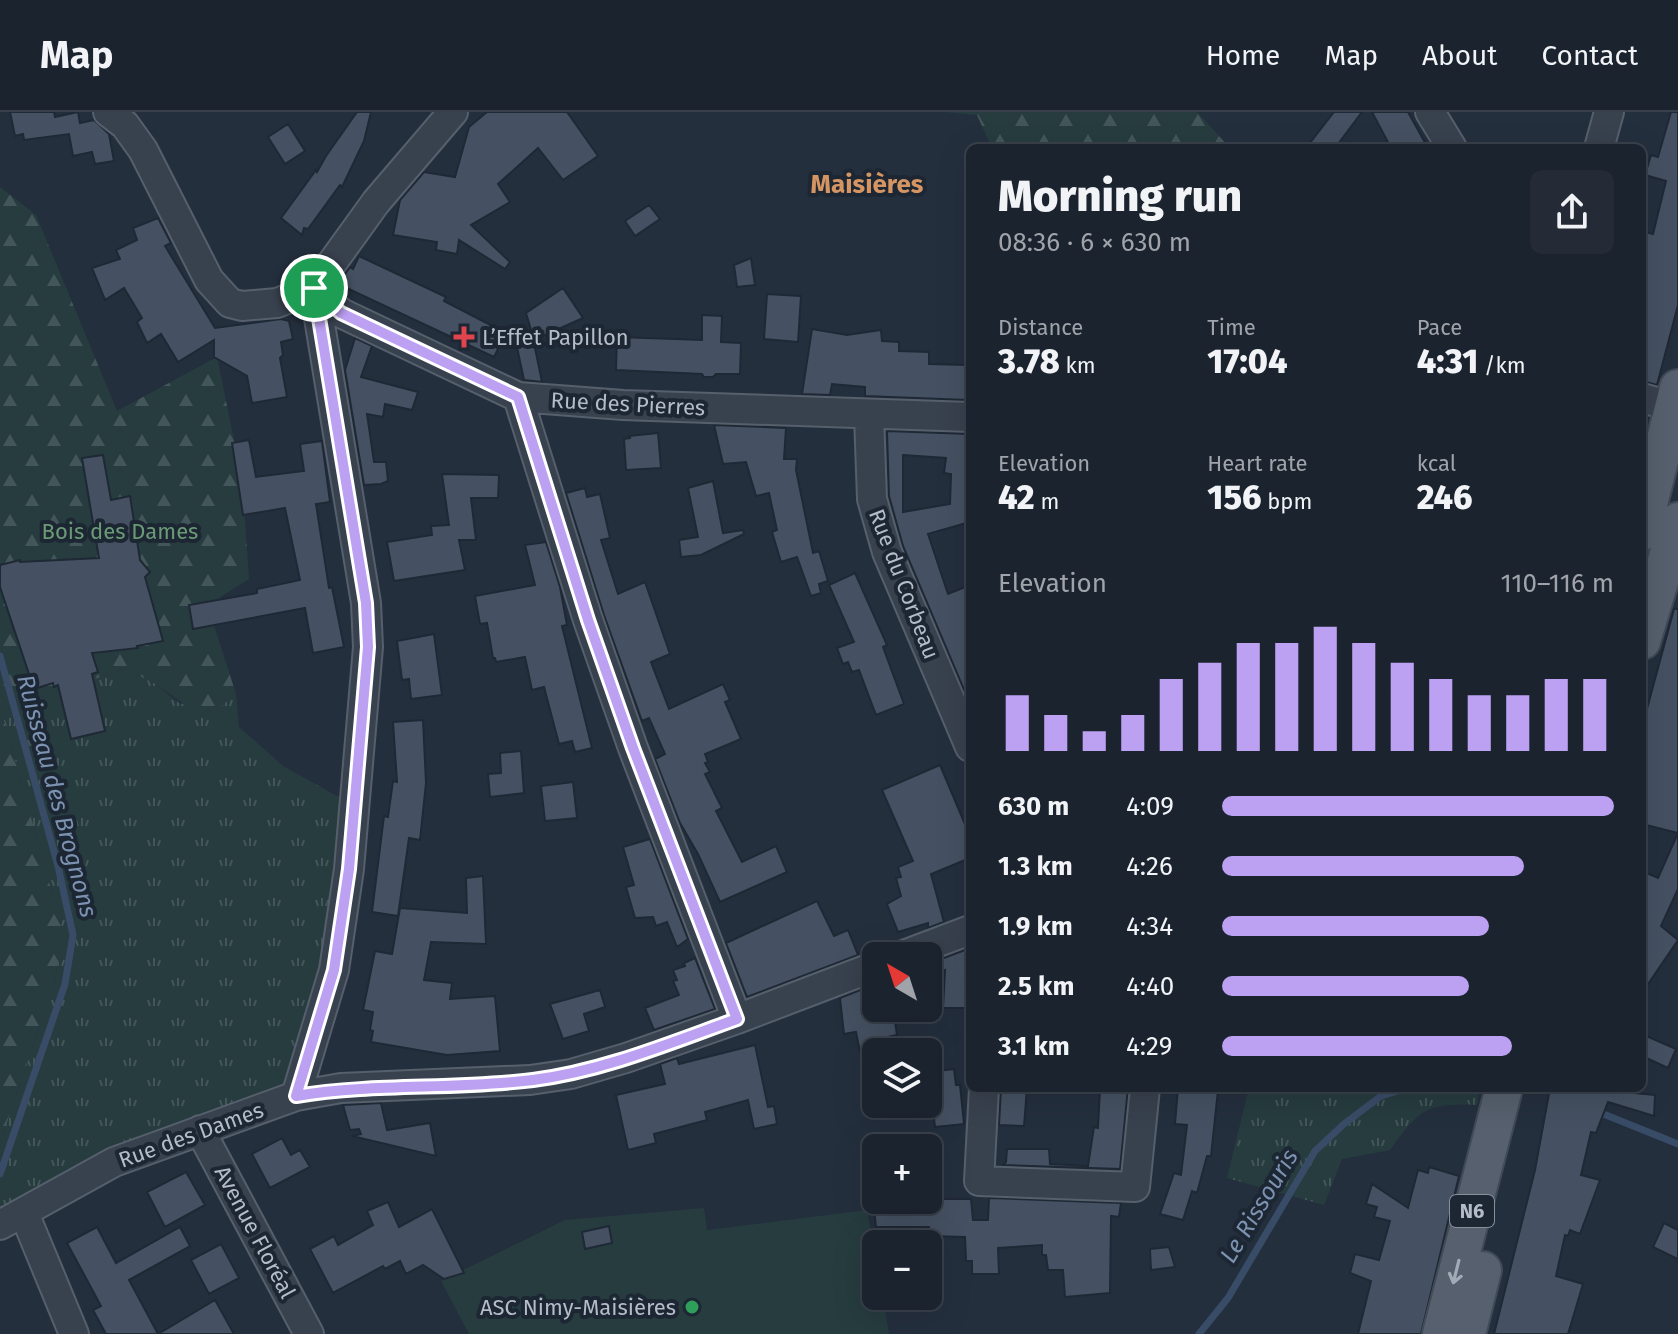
<!DOCTYPE html>
<html lang="en">
<head>
<meta charset="utf-8">
<style>
  :root { --surface:#1b232e; --page:#242b36; --text:#f1f3f6; --muted:#a0a4aa; --line:#39404a; --accent:#bca0f2 }
  body { margin:0; font-family:"Fira Sans",sans-serif; background:var(--page); color:var(--text); height:100vh; display:flex; flex-direction:column; font-size:30px; white-space:nowrap }
  * { box-sizing:border-box; margin:0 }
  p { font-size:26px; color:var(--muted) }
  .icon { flex:none; width:44px; height:44px; fill:none; stroke:currentColor; stroke-width:2; stroke-linecap:round; stroke-linejoin:round }
  .map { position:relative; flex:1; overflow:hidden }
  .side { position:absolute; left:966px; top:32px; width:680px; height:948px; display:flex; flex-direction:column; background:var(--surface); border-radius:12px; box-shadow:0 8px 32px #0002,0 0 0 2px var(--line) }
  .side>* { flex:none }
  .needle { width:52px; rotate:321deg }
  .fabs { position:absolute; left:862px; top:830px; display:grid; gap:16px }
  .fabs a { display:grid; place-items:center; width:80px; height:80px; border-radius:12px; background:var(--surface); box-shadow:0 8px 32px #0002,0 0 0 2px var(--line); font-size:40px }
  .pin { position:absolute; display:grid; place-items:center; width:68px; height:68px; color:#fff; margin:-34px; border:4px solid #fff; border-radius:50%; box-shadow:0 2px 8px #0007 }
  .round { display:grid; place-items:center; flex:none; width:84px; height:84px; border-radius:12px; background:var(--page) }
  .head { display:flex; align-items:center; justify-content:space-between; height:136px; padding:0 32px }
  h1 { font-size:44px; font-weight:800; line-height:60px }
  .metrics { display:grid; grid-template-columns:repeat(3,1fr); gap:12px; height:136px; padding:8px 32px }
  .metrics div { display:grid; align-content:center }
  .metrics b { font-size:34px; font-weight:800 }
  .metrics small { font-size:22px; font-weight:400 }
  .metrics p { font-size:22px }
  .chart { height:224px; padding:16px 32px }
  .chart p { display:flex; justify-content:space-between }
  .chart svg { width:100%; height:144px; margin-top:8px; stroke:var(--accent); stroke-width:6 }
  ul { padding:0 32px; list-style:none; font-size:26px }
  li { display:grid; grid-template-columns:128px 96px 1fr; align-items:center; height:60px }
  li i { height:20px; border-radius:10px; background:var(--accent) }
  header { display:flex; align-items:center; gap:48px; box-sizing:border-box; height:112px; padding:0 40px; background:var(--surface); border-bottom:2px solid var(--line) }
  header strong { font-size:38px }
  nav { display:flex; gap:44px; margin-inline-start:auto; font-size:28px }
  .map>svg:first-child { display:block }
</style>
</head>
<body>
<header>
<strong>Map</strong>
<nav><a>Home</a><a>Map</a><a>About</a><a>Contact</a></nav>
</header>
<div class="map">
<svg width="1678" height="1222" viewBox="0 0 1678 1222">
  <defs>
    <pattern id="grass-tufts" width="24" height="20" patternUnits="userSpaceOnUse" patternTransform="scale(2)"><rect width="24" height="20" fill="#263c3f"/><path d="M3 7l-1-3M5 7V3M7 7l1-3M15 17l-1-3M17 17v-4M19 17l1-3" fill="none" stroke="#435659"/></pattern>
    <pattern id="forest-firs" width="22" height="20" patternUnits="userSpaceOnUse" patternTransform="scale(2)"><rect width="22" height="20" fill="#263c3f"/><path d="M5 1l3.5 6h-7zM16 11l3.5 6h-7z" fill="#435659"/></pattern>
  </defs>
  <rect width="100%" height="100%" fill="#242f3e"/>
  <path fill="url(#grass-tufts)" d="M 125,557 L 154,571 L 179,591 L 216,598 L 236,582 L 239,615 L 283,654 L 355,694 L 296,984 L 0,1113 L 0,1031 L 55,870 L 63,820 L 1,598 Z
    M 1249,976 L 1480,976 L 1477,993 C 1427,990 1418,998 1390,1038 L 1342,1047 L 1324,1093 L 1227,1066 Z"/>
  <path fill="url(#forest-firs)" d="M 946,0 L 1197,0 L 1230,36 L 1000,36 L 991,34 L 977,3 Z
    M 0,75 L 36,103 L 117,299 L 217,245 L 242,367 L 249,467 L 220,485 L 212,507 L 236,582 L 216,598 L 196,600 L 154,571 L 125,557 L 1,598 L 63,820 L 55,870 L 0,1031 Z"/>
  <path fill="#263c3f" d="M 704,1096 L 707,1118 L 867,1098 L 876,1146 L 876,1184 L 883,1184 L 889,1222 L 469,1222 L 441,1169 L 565,1108 Z"/>
  <g fill="none" stroke-linecap="round" stroke-linejoin="round">
    <path stroke="#394c67" stroke-width="7" d="M 0,544 L 58,754 L 73,823 L 65,872 L 0,1062
      M 1596,999 L 1678,1032
      M 1199,1222 L 1228,1186 L 1315,1039 L 1344,1012 L 1381,984 L 1407,976"/>
  </g>
  <path fill="#455162" stroke="#1f2835" stroke-width="2" fill-rule="evenodd" d="M 10,0 L 54,0 L 55,5 L 78,0 L 80,11 L 94,8 L 109,22 L 114,49 L 95,52 L 92,40 L 73,44 L 69,22 L 24,28 L 23,22 L 15,24 Z
    M 357,0 L 371,0 L 364,29 L 342,75 L 340,73 L 308,117 L 304,116 L 302,123 L 281,106 L 316,58 L 317,60 L 326,44 Z
    M 487,0 L 567,0 L 598,44 L 563,68 L 538,36 L 498,72 L 510,90 L 471,113 L 510,150 L 505,157 L 459,128 L 457,142 L 436,138 L 437,130 L 393,123 L 400,88 L 424,60 L 455,65 L 469,15 Z
    M 1334,0 L 1362,0 L 1335,36 L 1306,36 Z
    M 1372,0 L 1408,0 L 1428,36 L 1391,36 Z
    M 1671,0 L 1678,0 L 1678,193 L 1657,273 L 1642,269 L 1642,119 L 1653,122 L 1666,69 L 1645,63 L 1651,43 L 1658,45 Z
    M 288,12 L 305,39 L 285,52 L 268,25 Z
    M 649,93 L 660,107 L 635,124 L 625,109 Z
    M 158,106 L 171,131 L 165,134 L 215,216 L 281,207 L 289,209 L 293,227 L 281,230 L 283,243 L 280,246 L 287,285 L 252,291 L 247,264 L 214,245 L 214,228 L 178,250 L 161,222 L 147,231 L 137,210 L 142,206 L 124,176 L 105,188 L 92,156 L 120,147 L 116,138 L 137,128 L 133,116 Z
    M 359,144 L 446,185 L 444,189 L 506,221 L 494,245 L 338,172 L 350,155 L 353,157 Z
    M 751,146 L 755,173 L 737,175 L 734,153 Z
    M 563,176 L 583,206 L 534,228 L 526,201 Z
    M 767,182 L 801,184 L 798,230 L 764,227 Z
    M 702,203 L 722,204 L 721,230 L 741,231 L 740,262 L 716,262 L 713,265 L 704,265 L 702,262 L 616,258 L 617,225 L 702,228 Z
    M 812,217 L 847,223 L 881,218 L 882,229 L 899,230 L 899,239 L 929,240 L 929,252 L 968,253 L 967,288 L 865,284 L 865,275 L 832,272 L 830,283 L 802,282 Z
    M 355,226 L 372,234 L 361,265 L 418,280 L 412,298 L 385,292 L 383,305 L 367,302 L 374,350 L 386,350 L 388,369 L 381,372 L 364,373 L 345,258 Z
    M 515,226 L 535,236 L 542,270 L 524,268 Z
    M 714,313 L 786,316 L 784,347 L 797,347 L 796,358 L 813,441 L 819,439 L 828,469 L 819,472 L 821,481 L 811,484 L 797,445 L 781,450 L 772,420 L 777,418 L 769,381 L 756,384 L 746,350 L 723,352 Z
    M 887,319 L 970,322 L 970,410 L 928,422 L 948,482 L 970,473 L 970,592 L 903,434 L 889,384 ZM 903,343 L 946,346 L 944,361 L 951,362 L 950,392 L 903,400 Z
    M 658,321 L 661,356 L 626,358 L 624,327 L 630,326 L 629,324 Z
    M 249,328 L 256,365 L 304,359 L 300,332 L 322,329 L 330,390 L 316,392 L 329,476 L 332,475 L 344,535 L 313,541 L 305,496 L 193,517 L 189,493 L 257,481 L 257,477 L 300,468 L 285,396 L 243,403 L 232,331 Z
    M 103,343 L 111,388 L 130,384 L 140,448 L 150,460 L 145,465 L 163,529 L 137,534 L 138,536 L 92,541 L 98,560 L 92,562 L 105,619 L 71,627 L 58,573 L 54,575 L 53,571 L 34,577 L 0,475 L 0,453 L 20,448 L 20,450 L 99,446 L 82,346 Z
    M 442,362 L 499,363 L 498,386 L 471,386 L 476,428 L 459,428 L 465,458 L 394,469 L 387,430 L 432,423 L 431,414 L 449,413 Z
    M 713,369 L 723,421 L 743,418 L 744,422 L 701,443 L 681,445 L 679,428 L 698,425 L 688,376 Z
    M 585,376 L 587,385 L 600,382 L 610,426 L 601,428 L 618,482 L 645,470 L 670,542 L 651,550 L 669,597 L 723,572 L 730,588 L 725,590 L 741,627 L 705,642 L 708,650 L 705,651 L 710,660 L 705,662 L 722,696 L 716,699 L 742,750 L 776,734 L 787,760 L 720,790 L 698,742 L 680,711 L 655,647 L 665,642 L 649,606 L 642,609 L 604,503 L 566,381 Z
    M 546,430 L 560,475 L 567,513 L 562,514 L 592,636 L 575,640 L 572,629 L 559,632 L 544,575 L 532,578 L 525,545 L 496,550 L 495,546 L 493,546 L 487,511 L 480,512 L 475,484 L 535,473 L 525,433 Z
    M 855,461 L 887,533 L 883,535 L 904,592 L 876,603 L 859,558 L 852,560 L 848,550 L 843,552 L 837,536 L 854,530 L 829,473 Z
    M 1674,497 L 1678,497 L 1678,777 L 1661,814 L 1678,828 L 1642,881 L 1642,759 L 1658,766 L 1678,721 L 1642,712 L 1642,615 Z
    M 434,522 L 442,583 L 411,587 L 409,567 L 402,568 L 397,529 Z
    M 423,608 L 426,671 L 420,728 L 409,726 L 398,804 L 372,800 L 384,704 L 388,705 L 393,669 L 397,670 L 393,610 Z
    M 521,639 L 524,681 L 490,685 L 488,662 L 501,661 L 500,641 Z
    M 940,653 L 970,724 L 970,746 L 931,762 L 944,810 L 928,816 L 928,811 L 898,820 L 887,792 L 901,784 L 896,766 L 901,765 L 898,755 L 913,749 L 882,678 Z
    M 573,670 L 577,706 L 545,709 L 541,674 Z
    M 650,727 L 688,827 L 677,835 L 667,810 L 656,814 L 653,805 L 635,806 L 626,775 L 634,773 L 623,735 Z
    M 483,764 L 486,832 L 431,830 L 424,868 L 452,871 L 450,887 L 495,884 L 500,939 L 447,943 L 371,930 L 373,919 L 370,918 L 373,900 L 363,898 L 375,839 L 392,842 L 400,796 L 467,801 L 466,766 Z
    M 817,789 L 834,824 L 848,818 L 858,843 L 747,885 L 726,831 Z
    M 970,836 L 970,896 L 943,896 L 945,858 L 928,866 L 928,852 Z
    M 695,846 L 715,897 L 654,918 L 645,896 L 679,883 L 673,869 L 677,868 L 673,858 L 685,854 L 684,851 Z
    M 870,874 L 873,896 L 893,896 L 897,923 L 887,925 L 888,940 L 860,940 L 856,920 L 844,922 L 840,886 Z
    M 600,878 L 605,895 L 584,902 L 589,919 L 563,927 L 550,892 Z
    M 1642,922 L 1676,937 L 1668,956 L 1642,944 Z
    M 755,933 L 768,995 L 774,994 L 777,1012 L 754,1017 L 748,988 L 705,1000 L 707,1008 L 654,1022 L 656,1031 L 628,1038 L 616,983 L 665,972 L 660,952 L 677,946 L 679,952 Z
    M 954,957 L 956,973 L 960,973 L 964,1012 L 935,1015 L 928,960 Z
    M 1001,976 L 1027,976 L 1024,1014 L 999,1013 Z
    M 1100,976 L 1128,976 L 1120,1057 L 1003,1053 L 1006,1050 L 1007,1037 L 1049,1037 L 1050,1052 L 1088,1054 L 1094,1015 L 1098,1016 Z
    M 1178,976 L 1218,978 L 1211,1044 L 1207,1044 L 1197,1081 L 1192,1079 L 1183,1108 L 1160,1102 L 1174,1061 L 1181,1063 L 1187,1013 L 1175,1012 Z
    M 1550,976 L 1614,976 L 1613,979 L 1655,983 L 1654,1004 L 1608,990 L 1596,1021 L 1591,1020 L 1581,1063 L 1600,1068 L 1580,1122 L 1570,1118 L 1568,1124 L 1565,1123 L 1556,1164 L 1583,1172 L 1568,1222 L 1494,1222 L 1535,1058 Z
    M 381,991 L 387,1018 L 430,1011 L 436,1044 L 352,1024 L 361,1022 L 359,1017 L 350,1018 L 343,993 Z
    M 282,1026 L 291,1043 L 300,1038 L 310,1055 L 270,1076 L 252,1042 Z
    M 1429,1055 L 1459,1064 L 1421,1222 L 1358,1222 L 1371,1169 L 1350,1161 L 1355,1142 L 1379,1148 L 1390,1109 L 1374,1105 L 1377,1095 L 1366,1092 L 1372,1072 L 1408,1096 L 1418,1058 L 1428,1061 Z
    M 186,1060 L 205,1093 L 165,1115 L 147,1080 Z
    M 989,1086 L 1121,1091 L 1119,1105 L 1111,1104 L 1110,1181 L 1065,1185 L 1063,1158 L 1048,1158 L 1046,1143 L 1042,1143 L 1042,1133 L 998,1136 L 999,1162 L 972,1162 L 972,1149 L 966,1149 L 965,1125 L 929,1124 L 929,1115 L 876,1115 L 873,1087 L 971,1087 L 973,1108 L 988,1108 Z
    M 388,1090 L 399,1115 L 432,1097 L 464,1161 L 444,1167 L 423,1153 L 406,1162 L 400,1149 L 385,1157 L 383,1154 L 333,1181 L 310,1137 L 334,1124 L 338,1133 L 373,1113 L 367,1099 Z
    M 1664,1111 L 1678,1118 L 1678,1147 L 1653,1135 Z
    M 609,1114 L 612,1131 L 585,1137 L 582,1120 Z
    M 97,1115 L 116,1151 L 180,1115 L 190,1134 L 129,1168 L 158,1222 L 215,1188 L 234,1222 L 106,1222 L 93,1198 L 101,1194 L 67,1131 Z
    M 221,1132 L 239,1166 L 209,1182 L 191,1148 Z
    M 1169,1135 L 1175,1155 L 1151,1158 L 1150,1137 Z"/>
  <g fill="none" stroke-linecap="round" stroke-linejoin="round">
    <defs>
      <path id="minor" d="M 108,0 L 125,13 L 143,38 L 209,168 L 230,191 L 242,194 L 277,191 L 314,176 L 376,90 L 453,0
        M 1430,0 L 1452,36
        M 1599,36 L 1609,0
        M 314,176 L 341,201 L 518,285 L 623,293 L 970,305
        M 518,285 L 588,508 L 633,636 L 737,907
        M 1642,286 L 1678,296
        M 869,303 L 872,387 L 887,440 L 970,635
        M 901,844 L 970,818
        M 984,976 L 979,1069 L 1135,1075 L 1145,976
        M 296,984 L 334,858 L 349,757 L 368,535 L 366,491 L 314,176
        M 200,1018 L 309,1222
        M 24,1101 L 74,1222
        M 0,1113 L 114,1050 L 296,984 L 341,976 L 530,968 L 571,962 L 626,946 L 737,907 L 876,854"/>
      <path id="major" d="M 1642,420 L 1678,276
        M 1642,529 L 1678,409
        M 1441,1222 L 1504,976
        M 1467,1222 L 1483,1158"/>
    </defs>
    <use href="#minor" stroke="#565f6c" stroke-width="32"/>
    <use href="#major" stroke="#414a57" stroke-width="40"/>
    <use href="#minor" stroke="#38414e" stroke-width="28"/>
    <use href="#major" stroke="#56606e" stroke-width="36"/>
  </g>
  <defs><path id="oneway-shaft" d="M-6 0H5M1.5-3L5.5 0L1.5 3" fill="none" stroke-width="1.6" stroke-linecap="round" stroke-linejoin="round" transform="scale(2)"/></defs>
  <use stroke="#a1aab7" href="#oneway-shaft" transform="translate(1456 1160) rotate(104)"/>
  <g fill="none" stroke-linecap="round" stroke-linejoin="round">
    <defs>
      <path id="route" d="M 314,176 L 341,201 L 518,285 L 588,508 L 633,636 L 737,907 C 670,931 603,959 533,968 C 454,978 375,971 296,984 L 334,858 L 349,757 L 368,535 L 366,491 Z"/>
    </defs>
    <use href="#route" stroke="#fff" stroke-width="16"/>
    <use href="#route" stroke="#bca0f2" stroke-width="10"/>
  </g>
  <path fill="#e0444e" stroke="#1d2633" stroke-width="3" d="M460 213h8v8h8v8h-8v8h-8v-8h-8v-8h8z"/>
  <circle fill="#2e9e5b" stroke="#1d2633" stroke-width="3" cx="692" cy="1195" r="8"/>
  <g text-anchor="middle" dominant-baseline="central" stroke-width="8" stroke-linejoin="round" paint-order="stroke">
    <rect fill="#1d2633" stroke="#878f9c" stroke-width="2" x="1450" y="1083" width="44" height="32" rx="6"/>
    <g font-size="20" font-weight="bold" fill="#b4bcc9">
      <text x="1472" y="1099">N6</text>
    </g>
    <g font-size="22" fill="#b4bcc9" stroke="#1d2633" text-anchor="start">
      <text x="482" y="225">L’Effet Papillon</text>
      <text x="676" y="1195" text-anchor="end">ASC Nimy-Maisières</text>
    </g>
    <g font-size="22" fill="#b4bcc9" stroke="#1d2633">
      <text transform="translate(628 292) rotate(3)">Rue des Pierres</text>
      <text transform="translate(904 472) rotate(69)">Rue du Corbeau</text>
      <text transform="translate(191 1023) rotate(-20)">Rue des Dames</text>
      <text transform="translate(255 1120) rotate(62)">Avenue Floréal</text>
    </g>
    <g font-size="22" fill="#6b9a76" stroke="#1d2633">
      <text x="120" y="419">Bois des Dames</text>
    </g>
    <g font-size="24" font-style="italic" fill="#7c92b1" stroke="#1d2633">
      <text transform="translate(57 684) rotate(75)">Ruisseau des Brognons</text>
      <text transform="translate(1259 1094) rotate(-59)">Le Rissouris</text>
    </g>
    <g font-size="26" font-weight="bold" fill="#d59563" stroke="#1d2633">
      <text x="867" y="72">Maisières</text>
    </g>
  </g>
</svg>
<div class="fabs">
<a><svg class="needle" viewBox="-14 -14 28 28"><path d="M0-13l5 13h-10z" fill="#e53935"/><path d="M0 13l5-13h-10z" fill="#a0a4aa"/></svg></a>
<a><svg class="icon" aria-label="layers" viewBox="0 0 24 24"><path d="M12 4l9 5-9 5-9-5zM3 14l9 5 9-5"/></svg></a>
<a>+</a>
<a>−</a>
</div>
<div class="pin" style="left:314px;top:176px;background:#1e9e55"><svg class="icon" aria-label="arrive" viewBox="0 0 24 24"><path d="M6 21V4h12l-3 4 3 4H6"/></svg></div>
<section class="side">
<div class="head"><div><h1>Morning run</h1><p>08:36 · 6 × 630 m</p></div><a class="round"><svg class="icon" aria-label="share" viewBox="0 0 24 24"><path d="M12 15V3M7 8l5-5 5 5M5 13v7h14v-7"/></svg></a></div>
<div class="metrics">
<div><p>Distance</p><b>3.78<small> km</small></b></div>
<div><p>Time</p><b>17:04</b></div>
<div><p>Pace</p><b>4:31<small> /km</small></b></div>
</div>
<div class="metrics">
<div><p>Elevation</p><b>42<small> m</small></b></div>
<div><p>Heart rate</p><b>156<small> bpm</small></b></div>
<div><p>kcal</p><b>246</b></div>
</div>
<div class="chart"><p><span>Elevation</span>110–116 m</p>
<svg viewBox="0 0 160 44" preserveAspectRatio="none"><path d="M5 44V27M15 44V33M25 44V38M35 44V33M45 44V22M55 44V17M65 44V11M75 44V11M85 44V6M95 44V11M105 44V17M115 44V22M125 44V27M135 44V27M145 44V22M155 44V22"/></svg>
</div>
<ul>
<li><b>630 m</b>4:09<i style="width:100%"></i></li>
<li><b>1.3 km</b>4:26<i style="width:77%"></i></li>
<li><b>1.9 km</b>4:34<i style="width:68%"></i></li>
<li><b>2.5 km</b>4:40<i style="width:63%"></i></li>
<li><b>3.1 km</b>4:29<i style="width:74%"></i></li>
</ul>
</section>
</div>
</body>
</html>
